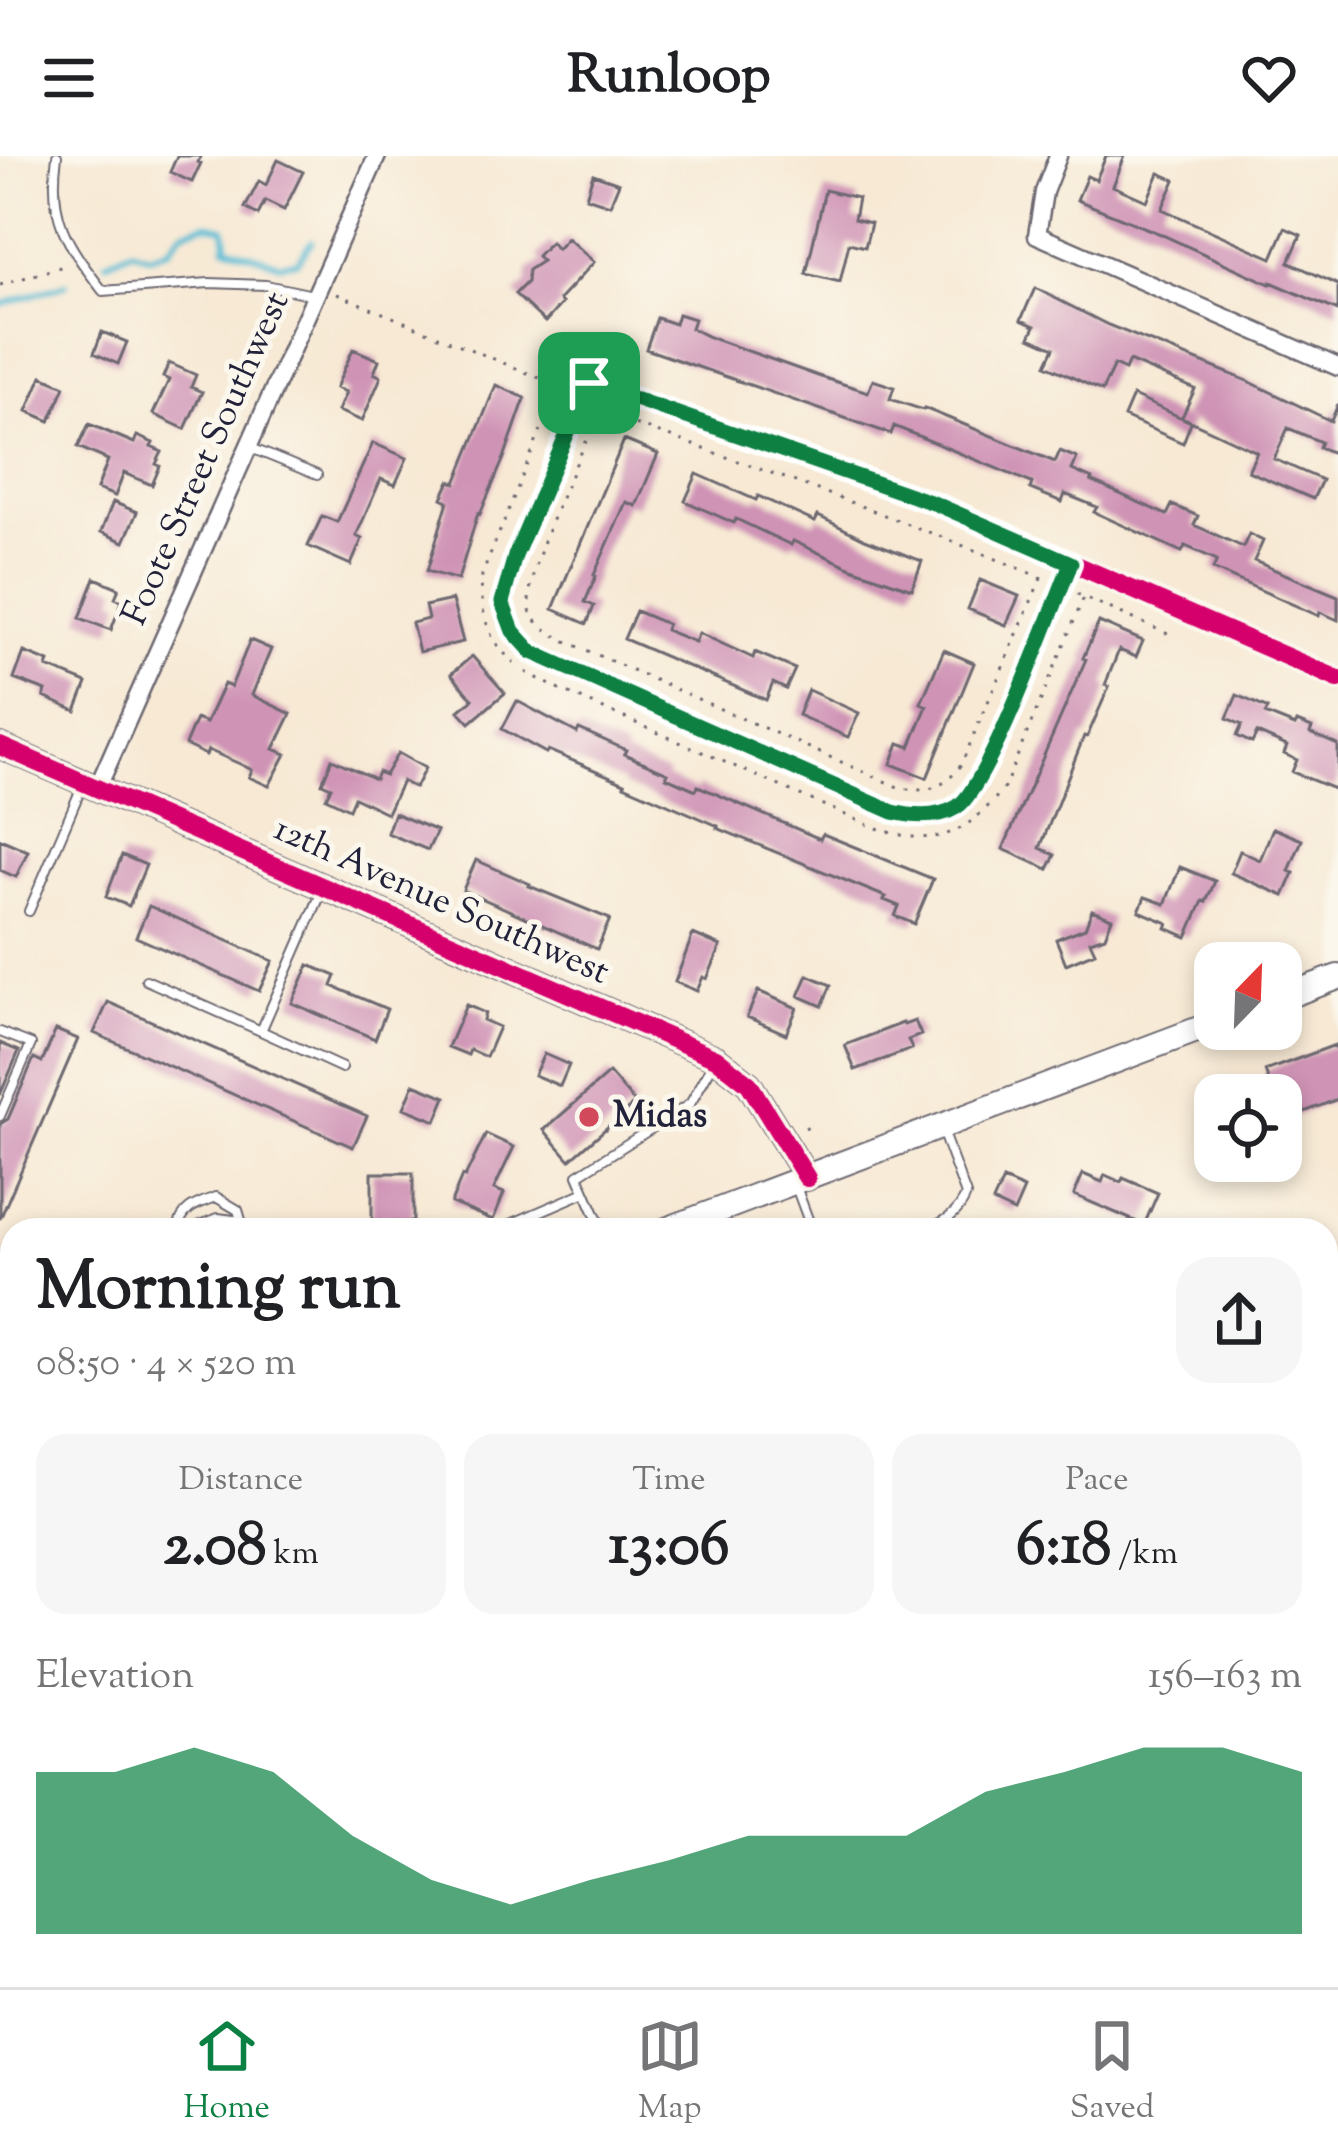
<!DOCTYPE html>
<html lang="en">
<head>
<meta charset="utf-8">
<style>
  :root { --surface:#fff; --page:#f6f6f6; --text:#202124; --muted:#757577; --line:#e0e0e0; --accent:#0b8043 }
  body { margin:0; font-family:"Sorts Mill Goudy",serif; background:var(--page); color:var(--text); height:100vh; display:flex; flex-direction:column; font-size:45px; white-space:nowrap }
  * { box-sizing:border-box; margin:0 }
  p { font-size:39px; color:var(--muted) }
  .icon { flex:none; width:66px; height:66px; fill:none; stroke:currentColor; stroke-width:2; stroke-linecap:round; stroke-linejoin:round }
  .map { position:relative; flex:1; overflow:hidden }
  .drawer { position:absolute; left:0px; top:1062px; width:1338px; height:771px; display:flex; flex-direction:column; background:var(--surface); border-radius:36px 36px 0 0; box-shadow:0 6px 18px #0003 }
  .drawer>* { flex:none }
  .needle { width:78px; rotate:23deg }
  .tools { position:absolute; left:1194px; top:786px; display:grid; gap:24px }
  .tools a { display:grid; place-items:center; width:108px; height:108px; border-radius:24px; background:var(--surface); box-shadow:0 6px 18px #0003; font-size:60px }
  .pin { position:absolute; display:grid; place-items:center; width:102px; height:102px; color:#fff; margin:-51px; border-radius:24px; box-shadow:0 6px 18px #0006 }
  .round { display:grid; place-items:center; flex:none; width:126px; height:126px; border-radius:36px; background:var(--page) }
  .summary { display:flex; align-items:center; justify-content:space-between; height:204px; padding:0 36px }
  h1 { font-size:66px; font-weight:800; line-height:90px }
  .figures { display:grid; grid-template-columns:repeat(3,1fr); gap:18px; height:204px; padding:12px 36px }
  .figures div { display:grid; align-content:center; border-radius:30px; background:var(--page); text-align:center }
  .figures b { font-size:60px; font-weight:800 }
  .figures small { font-size:33px; font-weight:400 }
  .figures p { font-size:33px }
  .chart { height:336px; padding:24px 36px }
  .chart p { display:flex; justify-content:space-between }
  .chart svg { width:100%; height:216px; margin-top:12px; fill:var(--accent); opacity:.7 }
  header { display:flex; justify-content:space-between; align-items:center; height:156px; padding:0 36px; background:var(--surface); font-size:54px; font-weight:800 }
  .tabs { display:flex; justify-content:space-around; align-items:center; height:168px; border-top:3px solid var(--line); background:var(--surface); font-size:33px; color:var(--muted) }
  .tabs a { display:grid; justify-items:center; gap:6px }
  .tabs .current { color:var(--accent) }
  .map>svg:first-child { display:block }
</style>
</head>
<body>
<header><svg class="icon" aria-label="menu" viewBox="0 0 24 24"><path d="M4 6h16M4 12h16M4 18h16"/></svg>Runloop<svg class="icon" aria-label="heart" viewBox="0 0 24 24"><path d="M12 20l-8-8c-3-5 5-10 8-4 3-6 11-1 8 4z"/></svg></header>
<div class="map">
<svg width="1338" height="1831" viewBox="0 0 1338 1831">
  <rect width="100%" height="100%" fill="#fbf7ec"/>
  <filter id="ink" filterUnits="userSpaceOnUse"><feTurbulence type="fractalNoise" baseFrequency=".00833" numOctaves="2"/><feDisplacementMap in="SourceGraphic" scale="24" xChannelSelector="R" yChannelSelector="G"/><feConvolveMatrix kernelMatrix="1 2 1 2 8 2 1 2 1" color-interpolation-filters="sRGB"/></filter>
  <filter id="wash" filterUnits="userSpaceOnUse"><feTurbulence type="fractalNoise" baseFrequency=".004" numOctaves="4" result="noise"/><feDisplacementMap in="SourceGraphic" scale="48" xChannelSelector="R" yChannelSelector="G"/><feGaussianBlur stdDeviation="2.7" result="paint"/><feColorMatrix in="noise" values="0 0 0 0 0 0 0 0 0 0 0 0 0 0 0 0 0 1.4 0 .05"/><feComposite in="paint" operator="in"/></filter>
  <g filter="url(#wash)">
    <rect width="100%" height="100%" fill="#f7e9d4"/>
    <g fill="none" stroke-linecap="round" stroke-linejoin="round">
      <path stroke="#56bcd4" stroke-width="6" d="M 106,106 L 131,94 L 149,100 L 168,94 L 183,75 L 205,68 L 224,72 L 227,86 L 225,90 L 280,108 L 297,106 L 312,85
        M 0,149 L 66,128"/>
    </g>
    <g id="blocks">
      <path fill="#cf93b5" d="M 177,0 L 201,0 L 198,6 L 201,7 L 192,26 L 170,16 Z
        M 1106,0 L 1125,0 L 1113,30 L 1147,45 L 1159,17 L 1175,24 L 1162,53 L 1272,102 L 1285,72 L 1301,79 L 1289,106 L 1338,129 L 1338,155 L 1271,126 L 1270,128 L 1158,77 L 1077,44 L 1087,20 L 1096,24 Z
        M 278,4 L 303,16 L 284,54 L 265,45 L 258,59 L 245,52 L 259,25 L 266,29 Z
        M 593,18 L 619,27 L 610,49 L 586,41 Z
        M 825,34 L 858,42 L 854,63 L 871,67 L 865,91 L 849,87 L 840,126 L 806,118 Z
        M 567,82 L 594,106 L 559,144 L 562,147 L 545,166 L 515,138 L 527,126 L 528,114 L 542,105 L 537,100 L 550,86 L 557,93 Z
        M 1035,132 L 1108,169 L 1248,225 L 1331,265 L 1338,248 L 1338,299 L 1319,291 L 1321,286 L 1288,272 L 1274,303 L 1322,324 L 1313,343 L 1248,315 L 1257,296 L 1182,261 L 1195,233 L 1129,205 L 1125,214 L 1114,209 L 1102,235 L 1046,209 L 1054,192 L 1030,181 L 1035,170 L 1021,164 Z
        M 678,158 L 694,163 L 691,172 L 709,181 L 818,220 L 868,236 L 873,224 L 894,231 L 890,243 L 923,254 L 924,252 L 1055,306 L 1060,295 L 1077,302 L 1072,314 L 1092,323 L 1091,325 L 1167,359 L 1172,349 L 1198,360 L 1194,369 L 1243,391 L 1249,378 L 1263,385 L 1254,405 L 1338,440 L 1338,464 L 1320,456 L 1319,460 L 1213,413 L 1217,404 L 1185,390 L 1182,396 L 1094,356 L 1097,351 L 1065,338 L 1062,346 L 1030,333 L 1032,327 L 894,270 L 891,278 L 646,193 L 657,162 L 675,168 Z
        M 102,176 L 127,186 L 118,208 L 94,197 Z
        M 353,193 L 379,204 L 374,217 L 381,221 L 362,265 L 338,255 L 346,236 L 336,232 Z
        M 169,207 L 196,219 L 191,231 L 202,236 L 185,273 L 153,258 L 169,224 L 163,221 Z
        M 42,220 L 65,230 L 50,265 L 27,255 Z
        M 496,229 L 525,242 L 504,302 L 480,358 L 478,357 L 458,424 L 427,415 L 448,345 L 442,342 L 450,325 L 456,327 Z
        M 1133,240 L 1191,266 L 1183,287 L 1124,261 Z
        M 89,268 L 134,287 L 137,280 L 153,287 L 151,291 L 162,296 L 156,308 L 160,310 L 152,329 L 124,317 L 115,340 L 97,333 L 108,304 L 78,291 Z
        M 624,284 L 658,298 L 636,350 L 626,346 L 594,419 L 596,420 L 585,446 L 594,450 L 587,468 L 553,453 Z
        M 373,287 L 407,302 L 395,329 L 381,323 L 356,380 L 362,383 L 351,409 L 308,390 L 322,360 L 337,366 Z
        M 697,318 L 756,344 L 758,340 L 815,366 L 818,360 L 865,383 L 922,405 L 912,433 L 852,412 L 793,385 L 791,389 L 736,363 L 734,367 L 685,345 Z
        M 113,346 L 137,356 L 124,386 L 101,376 Z
        M 95,422 L 119,432 L 115,442 L 122,445 L 111,474 L 80,462 Z
        M 980,424 L 1019,440 L 1006,469 L 968,453 Z
        M 452,444 L 463,486 L 419,496 L 412,467 L 428,463 L 425,450 Z
        M 636,455 L 667,468 L 665,474 L 695,486 L 699,477 L 753,502 L 755,496 L 795,513 L 786,533 L 773,527 L 766,544 L 624,483 Z
        M 1099,466 L 1143,485 L 1136,501 L 1119,494 L 1105,529 L 1109,531 L 1087,581 L 1084,580 L 1040,692 L 1055,699 L 1048,713 L 1003,693 L 1086,503 L 1083,502 Z
        M 250,484 L 271,493 L 252,539 L 291,558 L 274,593 L 286,598 L 269,630 L 249,621 L 252,614 L 240,608 L 208,594 L 206,599 L 185,589 L 196,563 L 206,567 L 224,528 L 231,531 Z
        M 944,494 L 974,507 L 927,622 L 891,608 L 899,587 L 910,591 L 927,550 L 921,547 Z
        M 24,496 L 49,506 L 47,511 L 87,527 L 76,555 L 44,541 L 46,535 L 14,523 Z
        M 472,500 L 505,537 L 470,567 L 459,555 L 473,543 L 451,518 Z
        M 808,534 L 859,557 L 848,581 L 798,559 Z
        M 1237,539 L 1268,553 L 1265,558 L 1295,570 L 1297,566 L 1312,572 L 1310,577 L 1338,589 L 1338,623 L 1334,633 L 1292,616 L 1297,604 L 1284,598 L 1287,590 L 1257,577 L 1252,587 L 1237,580 L 1242,569 L 1227,562 Z
        M 517,545 L 577,577 L 579,573 L 626,594 L 624,598 L 668,617 L 666,621 L 696,634 L 698,630 L 820,683 L 823,678 L 933,723 L 914,768 L 895,760 L 899,750 L 884,744 L 886,741 L 717,672 L 718,670 L 624,629 L 625,627 L 548,594 L 546,597 L 502,573 Z
        M 398,597 L 425,612 L 415,632 L 402,625 L 387,657 L 354,641 L 349,653 L 326,642 L 331,631 L 322,627 L 332,603 L 375,623 L 378,616 L 385,619 Z
        M 394,657 L 437,675 L 428,694 L 387,677 Z
        M 1273,672 L 1302,684 L 1289,715 L 1294,717 L 1284,740 L 1231,717 L 1240,695 L 1260,704 Z
        M 0,683 L 28,695 L 16,721 L 0,714 Z
        M 122,699 L 146,709 L 129,750 L 106,741 Z
        M 476,704 L 530,728 L 529,730 L 610,763 L 597,793 L 463,734 Z
        M 1180,711 L 1215,725 L 1206,746 L 1203,745 L 1187,781 L 1166,772 L 1168,767 L 1139,755 L 1145,741 L 1165,748 Z
        M 149,750 L 273,805 L 259,835 L 136,781 Z
        M 1092,754 L 1112,762 L 1105,780 L 1090,785 L 1095,796 L 1066,808 L 1056,783 L 1085,772 Z
        M 693,778 L 721,790 L 707,823 L 703,821 L 697,835 L 675,826 Z
        M 309,809 L 336,820 L 332,830 L 387,853 L 375,883 L 292,847 Z
        M 808,819 L 831,829 L 822,850 L 799,840 Z
        M 758,835 L 797,852 L 786,878 L 747,861 Z
        M 108,846 L 367,960 L 353,991 L 94,877 Z
        M 466,849 L 485,857 L 483,864 L 499,871 L 486,901 L 470,894 L 468,899 L 448,891 Z
        M 915,865 L 921,879 L 908,884 L 912,893 L 855,914 L 845,889 L 903,867 L 904,869 Z
        M 56,874 L 78,883 L 0,1063 L 0,968 L 8,963 L 34,902 L 42,906 Z
        M 0,887 L 19,895 L 0,939 Z
        M 1335,889 L 1338,898 L 1338,943 L 1281,965 L 1281,939 L 1274,939 L 1265,915 Z
        M 544,898 L 569,909 L 560,930 L 534,919 Z
        M 609,917 L 635,947 L 570,1004 L 544,974 Z
        M 414,928 L 446,941 L 436,965 L 404,952 Z
        M 486,978 L 514,991 L 494,1033 L 504,1037 L 493,1064 L 451,1047 L 462,1020 L 465,1021 Z
        M 372,1017 L 413,1017 L 413,1066 L 372,1066 Z
        M 1083,1018 L 1102,1026 L 1105,1019 L 1121,1026 L 1123,1022 L 1158,1037 L 1144,1069 L 1074,1039 Z
        M 1003,1024 L 1024,1033 L 1014,1056 L 993,1046 Z"/>
    </g>
  </g>
  <g filter="url(#ink)">
    <use href="#blocks" fill-opacity="0" stroke="#6d6871" stroke-width="3"/>
    <g fill="none" stroke-linecap="round" stroke-linejoin="round">
      <defs>
        <path id="lane" d="M 57,0 C 48,62 66,87 103,135 L 209,127 L 266,129 L 313,139
          M 251,292 L 317,319
          M 29,755 L 83,628
          M 146,824 L 261,875 L 323,733
          M 261,875 L 342,912
          M 0,876 L 31,888 L 0,960
          M 795,1028 L 812,1074
          M 144,1074 L 154,1074
          M 178,1074 C 181,1052 197,1048 216,1041 L 238,1054 L 244,1074
          M 188,1074 L 218,1062 L 241,1065
          M 497,1074 L 585,1036
          M 602,1074 L 578,1019 L 690,948 L 713,908
          M 925,1074 C 943,1067 959,1058 966,1039 L 941,972
          M 1326,1339 L 1338,1333
          M 192,1821 L 215,1831
          M 484,1821 L 503,1831
          M 1304,1821 L 1304,1831
          M 45,1831 L 49,1821
          M 307,1831 L 311,1821
          M 1088,1831 L 1092,1821
          M 1162,1831 L 1163,1821"/>
        <path id="street" d="M 1058,0 L 1044,36 L 1037,79 L 1338,211
          M 1071,407 C 1053,452 988,630 956,651 C 937,663 914,661 893,656 L 532,497 L 513,475 L 502,445 L 515,400 L 589,227 L 936,348 L 1338,523
          M 97,633 L 377,0
          M 0,1549 L 12,1555
          M 896,1821 L 909,1831"/>
        <path id="secondary" d="M 0,590 L 716,902 L 749,928 L 807,1022
          M 0,1439 L 12,1445
          M 0,1489 L 12,1496
          M 669,1821 L 687,1831"/>
        <path id="primary" d="M 1281,842 L 1338,821
          M 666,1074 L 1215,867
          M 0,1297 L 12,1292
          M 0,1337 L 12,1332
          M 12,1365 L 9,1379 L 12,1415"/>
      </defs>
      <use href="#lane" stroke="#6d6871" stroke-width="12"/>
      <use href="#street" stroke="#6d6871" stroke-width="21"/>
      <use href="#secondary" stroke="#6d6871" stroke-width="28"/>
      <use href="#primary" stroke="#6d6871" stroke-width="28"/>
      <path stroke="#6d6871" stroke-width="3" stroke-dasharray="3 9" stroke-linecap="butt" d="M 0,129 L 67,109
        M 337,138 L 559,230 L 482,419 C 479,454 487,483 514,507
        M 1041,422 L 961,609 C 944,633 926,638 898,631 L 559,482 C 549,475 536,468 531,457 C 517,427 584,291 600,256 C 750,309 900,362 1047,424
        M 1077,438 L 1175,481
        M 526,516 L 556,532 L 864,667 C 927,693 961,686 1004,632 L 1084,441
        M 805,972 L 812,968"/>
      <use href="#lane" stroke="#fff" stroke-width="8"/>
      <use href="#street" stroke="#fff" stroke-width="16"/>
      <use href="#secondary" stroke="#fff" stroke-width="24"/>
      <use href="#primary" stroke="#fff" stroke-width="24"/>
      <defs>
        <path id="cycleway" d="M 1071,407 C 1053,452 988,630 956,651 C 937,663 914,661 893,656 L 532,497 L 513,475 L 502,445 L 515,400 L 589,227 L 936,348 L 1338,523
          M 0,590 L 716,902 L 749,928 L 807,1022"/>
      </defs>
      <use href="#cycleway" stroke="#fbf7ec" stroke-width="26"/>
      <use href="#cycleway" stroke="#d6006c" stroke-width="18"/>
    </g>
  </g>
  <g fill="none" stroke-linecap="round" stroke-linejoin="round" filter="url(#ink)">
    <defs>
      <path id="route" d="M 589,227 L 936,348 L 1071,407 C 1053,451 988,631 957,651 C 937,663 914,661 893,656 L 532,496 L 513,475 L 502,446 L 515,400 Z"/>
    </defs>
    <use href="#route" stroke="#fff" stroke-width="24"/>
    <use href="#route" stroke="#0b8043" stroke-width="15"/>
  </g>
  <circle fill="#d1495b" stroke="#fbf7ec" stroke-width="4.5" cx="589" cy="961" r="12"/>
  <g text-anchor="middle" dominant-baseline="central" stroke-width="10" stroke-linejoin="round" paint-order="stroke">
    <g font-size="36" fill="#22223b" stroke="#fbf7ec">
      <text transform="translate(207 303) rotate(-66)">Foote Street Southwest</text>
      <text transform="translate(441 746) rotate(24)">12th Avenue Southwest</text>
    </g>
    <g font-size="36" font-weight="bold" fill="#22223b" stroke="#fbf7ec" text-anchor="start">
      <text x="613" y="961">Midas</text>
    </g>
  </g>
</svg>
<div class="tools">
<a><svg class="needle" viewBox="-14 -14 28 28"><path d="M0-13l5 13h-10z" fill="#e53935"/><path d="M0 13l5-13h-10z" fill="#757577"/></svg></a>
<a><svg class="icon" aria-label="locate" viewBox="0 0 24 24"><circle cx="12" cy="12" r="6"/><path d="M12 2v4M12 18v4M2 12h4M18 12h4"/></svg></a>
</div>
<div class="pin" style="left:589px;top:227px;background:#1e9e55"><svg class="icon" aria-label="arrive" viewBox="0 0 24 24"><path d="M6 21V4h12l-3 4 3 4H6"/></svg></div>
<section class="drawer">
<div class="summary"><div><h1>Morning run</h1><p>08:50 · 4 × 520 m</p></div><a class="round"><svg class="icon" aria-label="share" viewBox="0 0 24 24"><path d="M12 15V3M7 8l5-5 5 5M5 13v7h14v-7"/></svg></a></div>
<div class="figures">
<div><p>Distance</p><b>2.08<small> km</small></b></div>
<div><p>Time</p><b>13:06</b></div>
<div><p>Pace</p><b>6:18<small> /km</small></b></div>
</div>
<div class="chart"><p><span>Elevation</span>156–163 m</p>
<svg viewBox="0 0 160 44" preserveAspectRatio="none"><path d="M0 44V11L10 11L20 6L30 11L40 24L50 33L60 38L70 33L80 29L90 24L100 24L110 24L120 15L130 11L140 6L150 6L160 11V44z"/></svg>
</div>
</section>
</div>
<nav class="tabs">
<a class="current"><svg class="icon" aria-label="home" viewBox="0 0 24 24"><path d="M3 11l9-7 9 7M6 9v11h12V9"/></svg>Home</a>
<a><svg class="icon" aria-label="map" viewBox="0 0 24 24"><path d="M3 6l6-2 6 2 6-2v14l-6 2-6-2-6 2zM9 4v14M15 6v14"/></svg>Map</a>
<a><svg class="icon" aria-label="saved" viewBox="0 0 24 24"><path d="M7 4h10v16l-5-4-5 4z"/></svg>Saved</a>
</nav>
</body>
</html>
